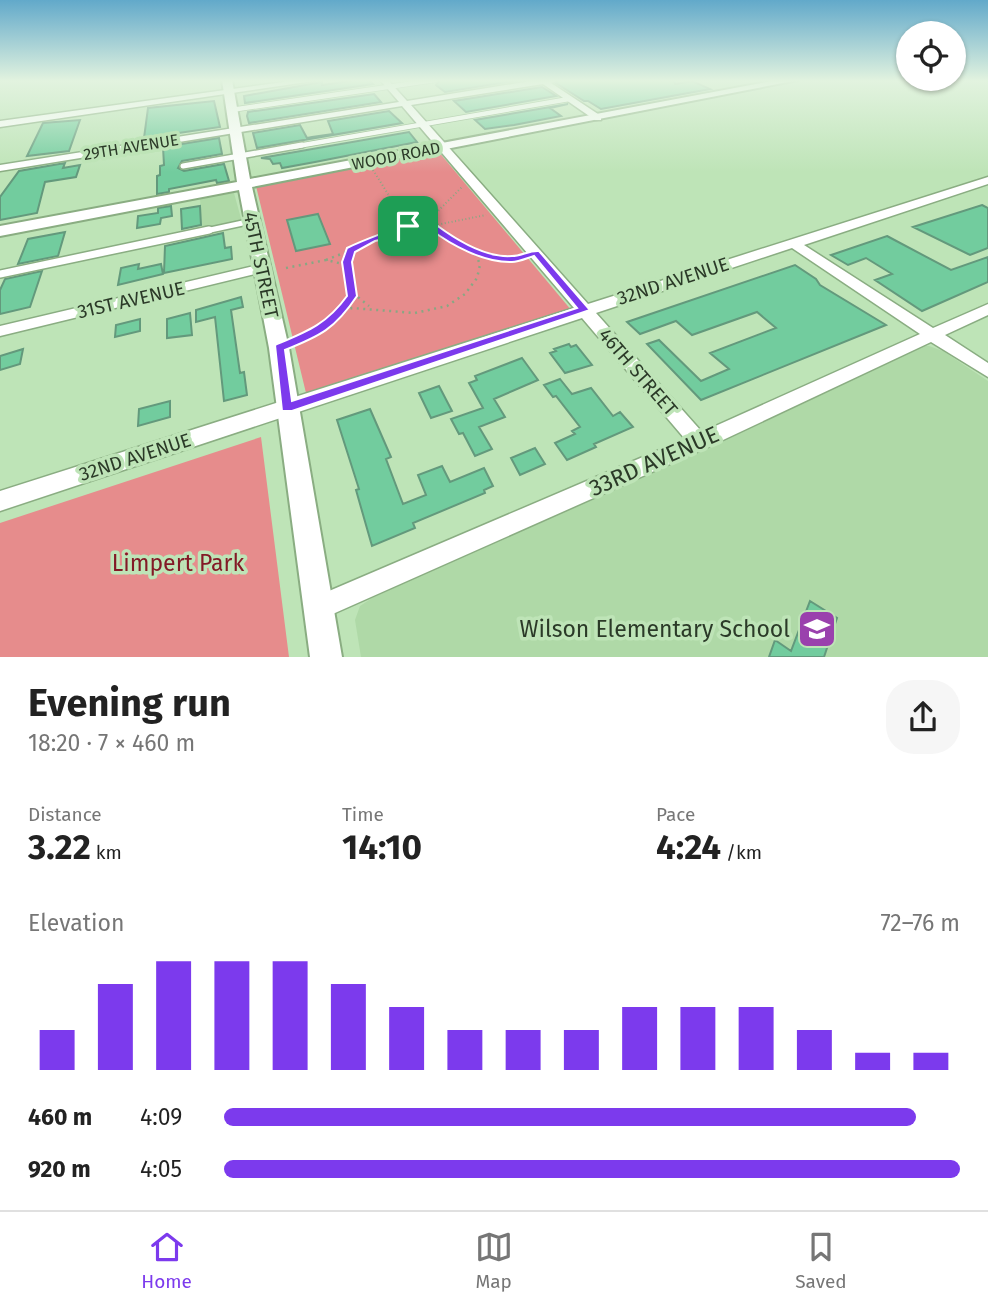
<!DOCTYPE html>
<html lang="en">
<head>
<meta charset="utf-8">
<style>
  :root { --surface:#fff; --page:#f6f6f6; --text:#222; --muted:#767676; --line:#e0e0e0; --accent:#7c3aed }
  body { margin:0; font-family:"Fira Sans",sans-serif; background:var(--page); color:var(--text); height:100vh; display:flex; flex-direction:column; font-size:26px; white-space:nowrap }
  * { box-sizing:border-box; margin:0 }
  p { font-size:23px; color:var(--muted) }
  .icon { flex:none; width:38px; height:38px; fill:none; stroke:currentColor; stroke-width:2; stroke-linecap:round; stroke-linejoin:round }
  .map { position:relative; height:657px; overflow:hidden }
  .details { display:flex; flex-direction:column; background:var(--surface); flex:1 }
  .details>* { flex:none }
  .tools { position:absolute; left:896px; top:21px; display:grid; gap:14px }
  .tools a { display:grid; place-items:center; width:70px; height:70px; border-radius:50%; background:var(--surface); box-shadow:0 2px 5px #0004; font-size:35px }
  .pin { position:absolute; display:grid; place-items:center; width:60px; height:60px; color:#fff; margin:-30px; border-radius:14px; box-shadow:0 4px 10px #0006 }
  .round { display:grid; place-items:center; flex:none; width:74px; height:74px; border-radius:28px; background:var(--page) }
  .headline { display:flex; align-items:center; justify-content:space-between; height:119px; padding:0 28px }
  h1 { font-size:38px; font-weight:700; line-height:52px }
  .stats { display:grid; grid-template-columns:repeat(3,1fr); gap:10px; height:119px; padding:7px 28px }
  .stats div { display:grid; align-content:center }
  .stats b { font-size:35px; font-weight:700 }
  .stats small { font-size:19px; font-weight:400 }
  .stats p { font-size:19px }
  .chart { height:196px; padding:14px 28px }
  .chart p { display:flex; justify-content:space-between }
  .chart svg { width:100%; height:126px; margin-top:7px; stroke:var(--accent); stroke-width:6 }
  ul { padding:0 28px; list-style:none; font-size:23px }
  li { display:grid; grid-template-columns:112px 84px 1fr; align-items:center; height:52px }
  li i { height:18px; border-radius:9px; background:var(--accent) }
  .tab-bar { display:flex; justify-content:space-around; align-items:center; height:98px; border-top:2px solid var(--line); background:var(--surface); font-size:19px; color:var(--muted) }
  .tab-bar a { display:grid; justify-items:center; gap:4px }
  .tab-bar .current { color:var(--accent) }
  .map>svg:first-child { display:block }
</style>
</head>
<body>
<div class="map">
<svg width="988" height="657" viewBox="0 0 988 657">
  <rect width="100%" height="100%" fill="#bee4b7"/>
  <path fill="#afd9a7" d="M 234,193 L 242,222 L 202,230 L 200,198 Z
    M 922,346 L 929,346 L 943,351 L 988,381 L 988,657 L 361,657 L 355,620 L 360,606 L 372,598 Z"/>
  <path fill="#e68c8c" d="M 438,151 L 572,311 L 306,393 L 256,186 Z
    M 261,437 L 289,657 L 0,657 L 0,523 Z"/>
  <path fill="#72cc9e" stroke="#63997c" stroke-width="2" d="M 356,80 L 369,80 L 373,84 L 245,103 L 244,96 L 322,82 L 322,85 Z
    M 440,80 L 520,80 L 445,92 L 436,85 Z
    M 559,80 L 674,80 L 675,84 L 692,81 L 710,89 L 601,109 L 588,101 L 584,101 L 556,83 Z
    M 542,87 L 556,96 L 466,112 L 454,101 Z
    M 374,94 L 381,102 L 249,123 L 247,116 L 248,112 Z
    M 214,101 L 220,127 L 144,138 L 148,108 Z
    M 568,104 L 550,108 L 561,116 L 514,125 L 485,129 L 475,120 Z
    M 389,111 L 402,123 L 257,148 L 253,133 L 300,125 L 307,138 L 312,137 L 333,134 L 328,121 Z
    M 80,120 L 69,151 L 27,156 L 43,123 Z
    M 409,132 L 417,142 L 315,162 L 282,168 L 280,163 L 273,164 L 270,159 L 261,158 Z
    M 219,138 L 222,154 L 182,161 L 178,168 L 184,171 L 224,164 L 229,181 L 217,183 L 216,180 L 169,189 L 169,192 L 157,194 L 157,176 L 160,175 L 160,166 L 164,165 L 163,147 Z
    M 65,163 L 63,168 L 80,165 L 76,177 L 45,182 L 37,213 L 0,220 L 0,197 L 19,171 Z
    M 982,205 L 988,208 L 988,248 L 970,255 L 913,227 Z
    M 171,206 L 172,216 L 161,218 L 160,224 L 137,228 L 138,216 L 158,213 L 158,208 Z
    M 200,206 L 201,225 L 182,229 L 181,209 Z
    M 318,214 L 330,244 L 296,251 L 287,220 Z
    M 65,232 L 58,256 L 18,264 L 28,239 Z
    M 223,233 L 225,248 L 231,247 L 232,259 L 164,273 L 165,246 Z
    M 887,236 L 951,270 L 988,257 L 988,282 L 922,311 L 875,280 L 892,274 L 866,258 L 848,265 L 831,255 Z
    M 139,264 L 138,269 L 161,264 L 163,274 L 118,285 L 121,268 Z
    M 795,265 L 816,279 L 820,285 L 886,325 L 701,400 L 647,344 L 659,340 L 701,381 L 729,369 L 710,353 L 776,328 L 757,312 L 692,335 L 676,321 L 640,334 L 627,322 Z
    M 42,271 L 30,307 L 0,314 L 0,290 L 5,279 Z
    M 241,297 L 243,307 L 231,310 L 240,373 L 244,372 L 247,395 L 224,401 L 215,317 L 196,322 L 196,310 Z
    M 190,313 L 192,335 L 167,338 L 167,319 Z
    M 140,319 L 140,331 L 115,337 L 116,325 Z
    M 569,344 L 571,347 L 576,345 L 592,365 L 565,373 L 550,353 L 556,351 L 554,349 Z
    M 23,349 L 20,364 L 0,370 L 0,356 Z
    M 522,358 L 538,380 L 494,399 L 505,417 L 479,427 L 492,449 L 475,456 L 463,433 L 459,434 L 451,419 L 483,408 L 469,383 L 477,380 L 475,376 Z
    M 560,379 L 572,394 L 591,388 L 613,416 L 620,412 L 633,427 L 594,444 L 596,447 L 567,460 L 555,443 L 575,434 L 572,431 L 580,427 L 556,396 L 553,397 L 544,385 Z
    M 439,386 L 452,411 L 431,418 L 419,393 Z
    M 170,401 L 170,417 L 138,426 L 139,409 Z
    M 370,409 L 391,457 L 386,459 L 403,504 L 426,495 L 418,475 L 442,466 L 450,482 L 484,468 L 493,486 L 484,490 L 485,493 L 413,523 L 415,528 L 372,546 L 356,490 L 359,489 L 337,420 Z
    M 535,448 L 545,464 L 520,475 L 511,458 Z
    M 810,601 L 837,618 L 824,657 L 769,657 L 775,640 L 791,651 Z"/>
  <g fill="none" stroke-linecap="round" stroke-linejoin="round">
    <defs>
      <path id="service-far2" d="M 231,110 L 435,80
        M 292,147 L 569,99"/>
      <path id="service-far1" d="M 183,166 L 302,145
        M 201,232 L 252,221"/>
      <path id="service" d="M 0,274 L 209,230"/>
      <path id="minor" d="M 298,80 L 320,80 L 0,127 L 0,121 Z
        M 380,80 L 388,80 L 407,101 L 537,80 L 557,80 L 551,83 L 601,116 L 601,120 L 595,120 L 543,84 L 411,105 L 588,304 L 988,177 L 988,184 L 804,245 L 933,328 L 988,304 L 988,315 L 945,335 L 988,363 L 988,377 L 931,342 L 706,448 L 317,621 L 308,618 L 305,609 L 308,600 L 685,439 L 582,318 L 0,511 L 0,491 L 574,308 L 402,106 L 0,171 L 0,165 L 399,102 ZM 792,248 L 920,334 L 702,432 L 596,313 Z
        M 262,264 L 269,268 L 267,271 L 0,336 L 0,326 Z"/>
      <path id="tertiary" d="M 222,80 L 232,80 L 250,179 L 777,80 L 798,80 L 252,187 L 289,348 L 342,657 L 310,657 L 269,348 L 239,190 L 0,236 L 0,226 L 237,182 Z"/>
    </defs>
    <use href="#service-far2" stroke="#8aad82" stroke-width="6"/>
    <use href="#service-far1" stroke="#8aad82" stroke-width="8"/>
    <use href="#service" stroke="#8aad82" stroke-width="10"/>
    <use href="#minor" stroke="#8aad82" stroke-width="3"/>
    <use href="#tertiary" stroke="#8aad82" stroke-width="4"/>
    <path stroke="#89a783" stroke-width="2" stroke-dasharray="1 2.5" stroke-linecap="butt" d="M 373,170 L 408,226 L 431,226 L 438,232
      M 431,226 L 486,215
      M 421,228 L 463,186
      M 395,232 L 408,226"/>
    <path stroke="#89a783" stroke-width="2.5" stroke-dasharray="2 4.5" stroke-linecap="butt" d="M 436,230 C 459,249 492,260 522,258
      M 326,260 L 349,251
      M 286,268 L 326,260 L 347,265
      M 353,293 L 369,306
      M 342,311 L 352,296 L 347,262 L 351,250 L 364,242 L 400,230
      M 295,341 L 314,334 L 338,314 L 352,308 L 415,313 L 447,306 L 465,294 L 477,278 L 480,265 L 475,251"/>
    <use href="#service-far2" stroke="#fff" stroke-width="4.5"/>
    <use href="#service-far1" stroke="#fff" stroke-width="5"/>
    <use href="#service" stroke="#fff" stroke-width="7"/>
    <use href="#minor" fill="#fff" fill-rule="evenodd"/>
    <use href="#tertiary" fill="#fff" fill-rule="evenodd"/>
  </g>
  <linearGradient id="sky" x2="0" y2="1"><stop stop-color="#62a9ca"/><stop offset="0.47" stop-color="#e2f3df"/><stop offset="1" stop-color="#e2f3df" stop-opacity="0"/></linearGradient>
  <rect width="988" height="172" fill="url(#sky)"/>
  <path fill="#7c3aed" stroke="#fff" stroke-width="2" fill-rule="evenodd" d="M 408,223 L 421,226 L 435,224 C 455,239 486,258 512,256 C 521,256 530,250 539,251 L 590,310 L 292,411 L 282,411 L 275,345 C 306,332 326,325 347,296 L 342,262 L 347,248 C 367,238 388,232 408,223 ZM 410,229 L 421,231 L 430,229 C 451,245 484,263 512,262 C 519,262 527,258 534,256 L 577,308 L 292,401 L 285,350 C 320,336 335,329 357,296 L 352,262 L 355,252 L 375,241 L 401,235 Z"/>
  <defs>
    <symbol id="school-square" viewBox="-11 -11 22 22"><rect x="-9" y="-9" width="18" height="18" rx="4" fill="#9a41ad" stroke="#bee4b7"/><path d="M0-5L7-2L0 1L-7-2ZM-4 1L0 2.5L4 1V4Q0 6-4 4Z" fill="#fff"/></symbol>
  </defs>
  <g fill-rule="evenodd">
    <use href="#school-square" x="795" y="607" width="44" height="44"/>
  </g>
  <g text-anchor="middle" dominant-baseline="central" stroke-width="7" stroke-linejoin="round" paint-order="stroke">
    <g font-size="16" fill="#2b3a28" stroke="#bee4b7">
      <text transform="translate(131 147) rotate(-9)">29TH AVENUE</text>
      <text transform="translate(396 156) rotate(-11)">WOOD ROAD</text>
    </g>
    <g font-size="19" fill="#2b3a28" stroke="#bee4b7">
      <text transform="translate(261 265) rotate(78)">45TH STREET</text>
      <text transform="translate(673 281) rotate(-18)">32ND AVENUE</text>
      <text transform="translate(131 300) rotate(-13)">31ST AVENUE</text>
      <text transform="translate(638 372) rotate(49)">46TH STREET</text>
      <text transform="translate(135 457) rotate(-18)">32ND AVENUE</text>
    </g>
    <g font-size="23" fill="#2b3a28" stroke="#bee4b7">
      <text transform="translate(654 461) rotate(-24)">33RD AVENUE</text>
    </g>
    <g font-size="23" fill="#831926" stroke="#bee4b7">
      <text x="178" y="563">Limpert Park</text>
    </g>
    <g font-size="23" fill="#2b3a28" stroke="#bee4b7" text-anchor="end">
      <text x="790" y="629">Wilson Elementary School</text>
    </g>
  </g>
</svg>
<div class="tools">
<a><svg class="icon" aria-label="locate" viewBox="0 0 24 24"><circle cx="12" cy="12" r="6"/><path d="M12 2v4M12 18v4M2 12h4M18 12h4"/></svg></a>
</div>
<div class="pin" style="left:408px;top:226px;background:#1e9e55"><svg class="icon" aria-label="arrive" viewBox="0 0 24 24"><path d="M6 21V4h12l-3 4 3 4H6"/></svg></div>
</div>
<section class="details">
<div class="headline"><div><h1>Evening run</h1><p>18:20 · 7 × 460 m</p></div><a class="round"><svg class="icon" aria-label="share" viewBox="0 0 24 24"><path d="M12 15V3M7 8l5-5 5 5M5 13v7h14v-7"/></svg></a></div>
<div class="stats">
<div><p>Distance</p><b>3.22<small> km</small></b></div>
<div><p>Time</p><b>14:10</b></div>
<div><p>Pace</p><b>4:24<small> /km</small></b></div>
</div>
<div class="chart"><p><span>Elevation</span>72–76 m</p>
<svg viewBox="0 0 160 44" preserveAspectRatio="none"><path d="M5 44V30M15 44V14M25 44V6M35 44V6M45 44V6M55 44V14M65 44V22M75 44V30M85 44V30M95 44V30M105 44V22M115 44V22M125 44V22M135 44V30M145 44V38M155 44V38"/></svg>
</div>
<ul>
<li><b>460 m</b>4:09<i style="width:94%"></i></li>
<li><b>920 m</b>4:05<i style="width:100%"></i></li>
</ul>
</section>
<nav class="tab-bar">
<a class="current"><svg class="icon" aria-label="home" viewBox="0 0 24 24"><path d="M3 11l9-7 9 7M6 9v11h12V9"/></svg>Home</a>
<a><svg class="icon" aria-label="map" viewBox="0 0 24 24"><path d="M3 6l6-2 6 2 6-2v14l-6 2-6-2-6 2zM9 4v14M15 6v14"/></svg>Map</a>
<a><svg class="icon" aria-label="saved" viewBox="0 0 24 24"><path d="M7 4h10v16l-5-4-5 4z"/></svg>Saved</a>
</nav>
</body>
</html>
